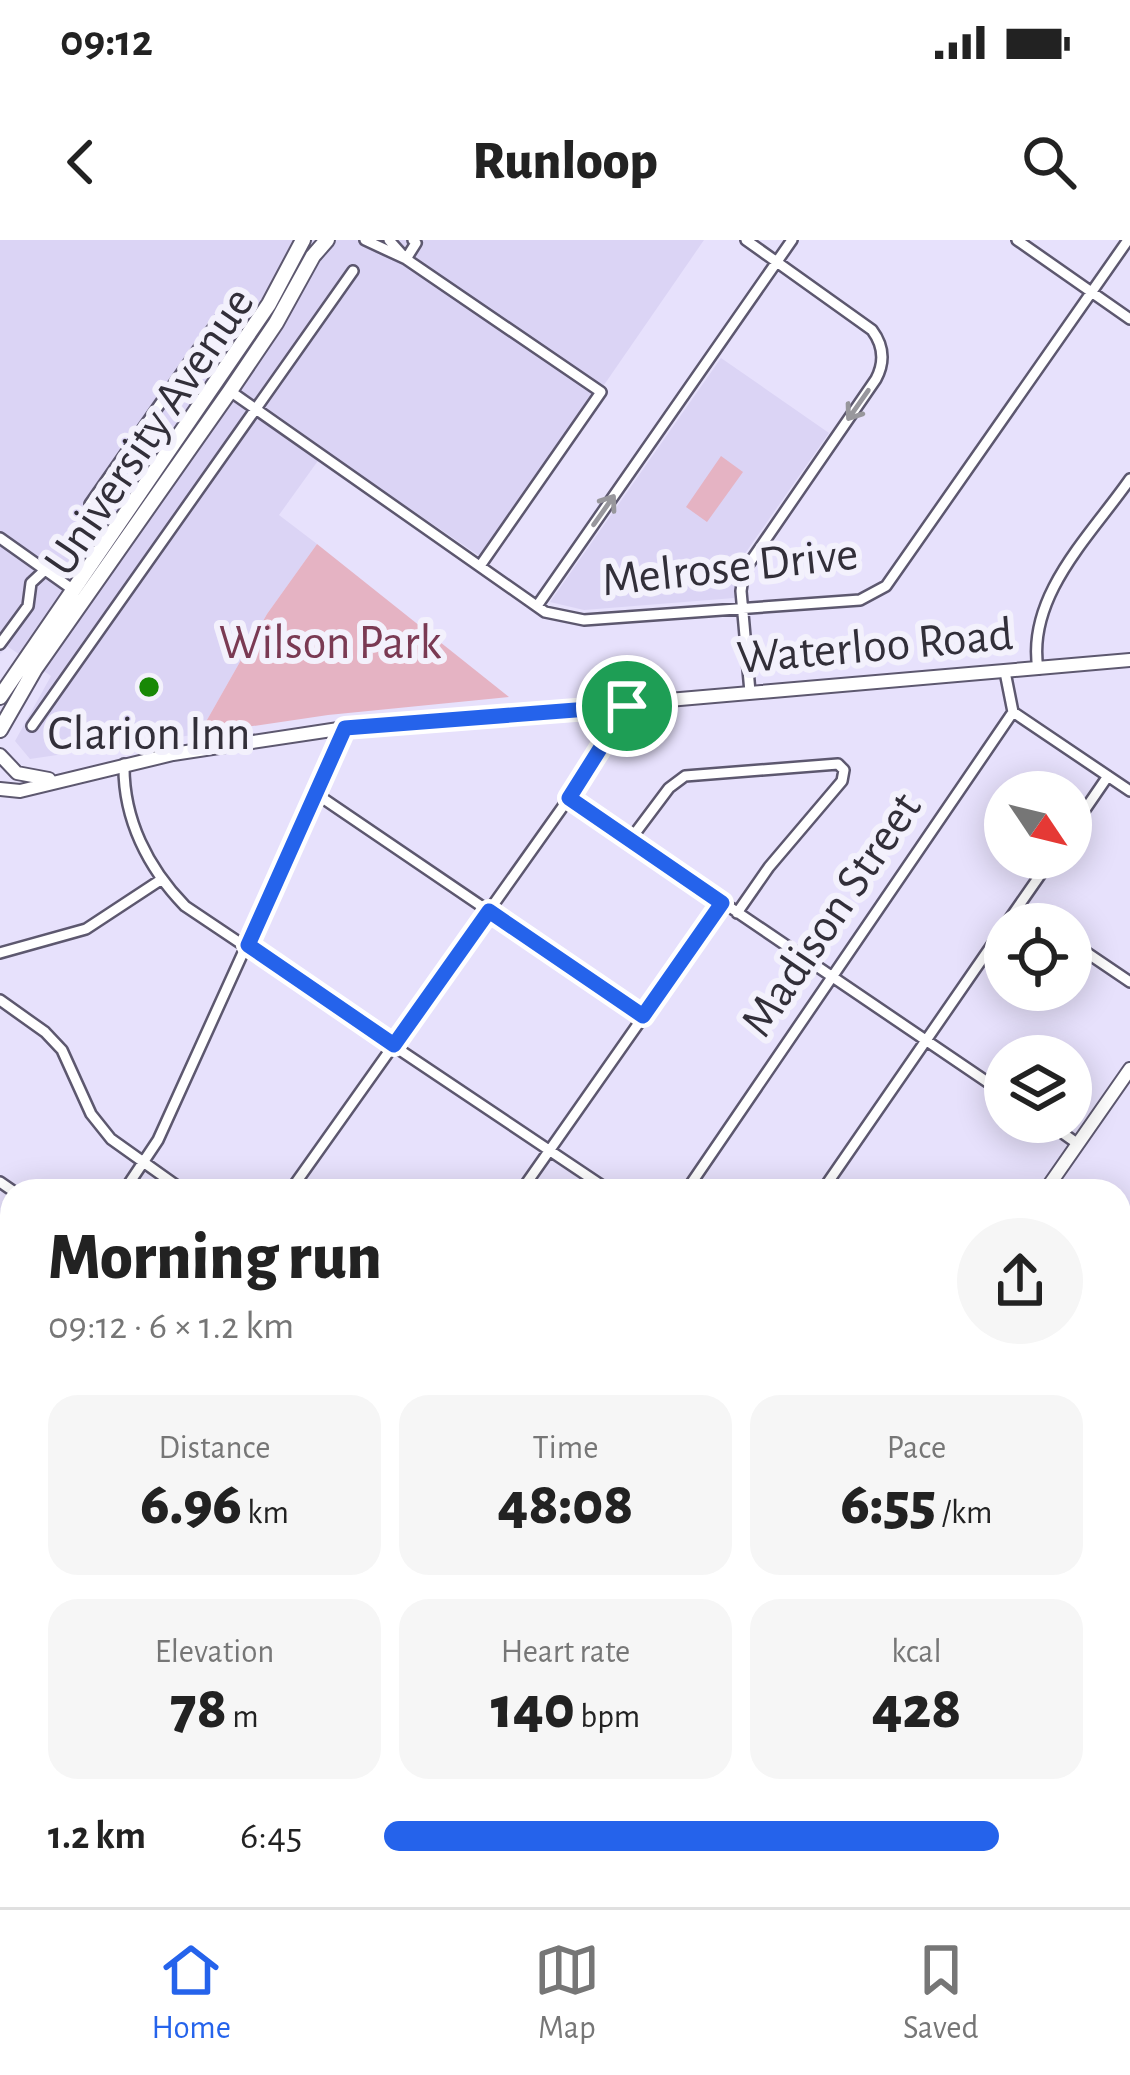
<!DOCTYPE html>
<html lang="en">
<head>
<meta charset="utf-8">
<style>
  :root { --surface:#fff; --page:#f6f6f6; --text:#222; --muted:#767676; --line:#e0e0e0; --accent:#2563eb }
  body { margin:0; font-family:"Alegreya Sans",sans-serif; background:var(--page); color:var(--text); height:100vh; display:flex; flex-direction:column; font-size:45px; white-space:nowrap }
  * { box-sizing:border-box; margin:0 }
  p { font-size:39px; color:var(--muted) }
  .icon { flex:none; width:66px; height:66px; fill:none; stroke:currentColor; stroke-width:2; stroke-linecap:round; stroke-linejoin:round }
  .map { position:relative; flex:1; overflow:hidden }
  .side { position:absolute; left:0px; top:939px; width:1131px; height:729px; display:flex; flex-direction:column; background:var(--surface); border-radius:36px 36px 0 0; box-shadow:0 6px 30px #0003 }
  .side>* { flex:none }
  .needle { width:78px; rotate:125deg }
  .controls { position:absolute; left:984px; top:531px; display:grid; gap:24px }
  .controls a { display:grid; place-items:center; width:108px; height:108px; border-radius:50%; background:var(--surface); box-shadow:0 6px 30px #0003; font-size:60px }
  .pin { position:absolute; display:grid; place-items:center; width:102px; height:102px; color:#fff; margin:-51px; border:6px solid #fff; border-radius:50%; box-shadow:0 3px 12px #0007 }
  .round { display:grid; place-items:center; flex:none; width:126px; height:126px; border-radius:63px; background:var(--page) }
  .summary { display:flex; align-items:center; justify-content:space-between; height:204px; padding:0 48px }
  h1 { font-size:66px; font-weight:800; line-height:90px }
  .figures { display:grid; grid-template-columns:repeat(3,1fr); gap:18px; height:204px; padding:12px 48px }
  .figures div { display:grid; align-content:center; border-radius:30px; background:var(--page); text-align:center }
  .figures b { font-size:60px; font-weight:800 }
  .figures small { font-size:33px; font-weight:400 }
  .figures p { font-size:33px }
  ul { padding:0 48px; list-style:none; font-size:39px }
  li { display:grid; grid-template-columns:192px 144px 1fr; align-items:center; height:90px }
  li i { height:30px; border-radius:15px; background:var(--accent) }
  .status { display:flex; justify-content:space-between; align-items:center; height:84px; padding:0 60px; background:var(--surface); direction:ltr }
  .status svg { height:33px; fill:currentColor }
  header { display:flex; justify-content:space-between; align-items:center; height:156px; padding:0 48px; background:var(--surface); font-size:54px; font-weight:800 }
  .dock { display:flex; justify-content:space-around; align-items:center; height:168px; border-top:3px solid var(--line); background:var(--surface); font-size:33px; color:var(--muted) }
  .dock a { display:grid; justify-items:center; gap:6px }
  .dock .active { color:var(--accent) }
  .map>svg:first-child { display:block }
</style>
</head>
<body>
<div class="status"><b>09:12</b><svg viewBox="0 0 49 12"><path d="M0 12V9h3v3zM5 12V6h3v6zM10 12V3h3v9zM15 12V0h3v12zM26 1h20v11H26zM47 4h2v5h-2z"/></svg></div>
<header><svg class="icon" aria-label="back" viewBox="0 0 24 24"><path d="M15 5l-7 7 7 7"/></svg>Runloop<svg class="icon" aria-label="search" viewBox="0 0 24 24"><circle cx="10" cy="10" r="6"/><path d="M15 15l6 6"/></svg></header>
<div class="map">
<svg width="1130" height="1667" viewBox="0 0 1130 1667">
  <rect width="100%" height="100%" fill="#e7e1fc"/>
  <path fill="#dbd4f5" d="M 0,0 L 704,0 L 484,319 L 325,211 L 279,275 L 317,304 L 267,374 L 199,494 L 30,519 L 15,501 L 51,436 L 7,406 L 0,414 Z
    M 721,118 L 829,193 L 744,315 L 734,358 L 584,370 L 550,362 Z"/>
  <path fill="#e5b3c3" d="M 721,216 L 743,232 L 707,282 L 686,267 Z
    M 317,304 L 509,457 L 328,475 L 199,494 L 267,374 Z
    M 974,1656 L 1071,1656 L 1082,1667 L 962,1667 Z"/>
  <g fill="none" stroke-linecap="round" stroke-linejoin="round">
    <defs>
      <path id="minor" d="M 365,0 L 406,19
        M 389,0 L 406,19 L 601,152 L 480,326
        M 746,0 L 872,90 C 884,106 885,122 876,139 L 744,331 L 741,351 L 750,452
        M 1017,0 L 1130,79
        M 406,19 L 416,3 L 413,0
        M 230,151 L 545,372 L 584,380 L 860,360 L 886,346 L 1128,0
        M 90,264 L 218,81
        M 0,298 L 72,349
        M 537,366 L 792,0
        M 0,404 L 28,366 L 31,343 L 45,330
        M 1038,429 C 1026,356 1091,295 1130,239
        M 1013,472 L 1130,551
        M 32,486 L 353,31
        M 124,524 C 123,579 148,628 185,666 L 610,951
        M 315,553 L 643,776
        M 569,558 L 1005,854
        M 1071,590 L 1108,536
        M 630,600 L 669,548 L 685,536 L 838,524 L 844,530 L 842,541 L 769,627 L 737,673
        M 1018,667 L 1044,684
        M 1006,684 L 1052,618
        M 1071,702 L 1130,742
        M 0,713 L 86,689 L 162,639
        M 0,760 L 45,792 L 62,810 L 91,874 L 111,899 L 184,951
        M 1047,882 L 1078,904
        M 0,942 L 13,951
        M 124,951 L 158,900 L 345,488
        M 290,951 L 569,558 L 627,466
        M 521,951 L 723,663
        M 686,951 L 1013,472 L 1005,432
        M 822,951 L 1005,686
        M 0,1127 L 12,1110
        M 1119,1185 L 1130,1169
        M 0,1359 L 12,1342
        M 1119,1367 L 1125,1381 L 1119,1396
        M 0,1418 L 12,1426
        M 0,1532 L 12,1541
        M 516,1656 L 522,1667
        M 689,1656 L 695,1667
        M 444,1667 L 464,1656
        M 475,1667 L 495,1656
        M 965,1667 L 976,1656"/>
      <path id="tertiary" d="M 0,1304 L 12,1312"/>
      <path id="secondary" d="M 0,515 L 17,533 L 49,539
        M 0,549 L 20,551 L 173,514 L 345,488 L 1130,420
        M 1045,951 L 1130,829
        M 165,1667 L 185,1656"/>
      <path id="primary" d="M 0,457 L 269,64 L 303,0
        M 0,490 L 35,429 L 230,151 L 276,83 L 313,16 L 327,0"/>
    </defs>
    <use href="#minor" stroke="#5d586f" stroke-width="14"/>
    <use href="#tertiary" stroke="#5d586f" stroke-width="15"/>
    <use href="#secondary" stroke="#5d586f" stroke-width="16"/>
    <use href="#primary" stroke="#5d586f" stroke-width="18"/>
    <use href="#minor" stroke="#fff" stroke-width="9"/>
    <use href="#tertiary" stroke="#fff" stroke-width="10"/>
    <use href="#secondary" stroke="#fff" stroke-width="12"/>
    <use href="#primary" stroke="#fff" stroke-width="14"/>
  </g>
  <defs><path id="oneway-shaft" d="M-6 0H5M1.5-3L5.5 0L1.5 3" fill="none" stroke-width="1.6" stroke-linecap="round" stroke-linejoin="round" transform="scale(3)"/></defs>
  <g stroke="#98979c">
    <use href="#oneway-shaft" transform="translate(858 165) rotate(125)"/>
    <use href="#oneway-shaft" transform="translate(604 270) rotate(-55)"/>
  </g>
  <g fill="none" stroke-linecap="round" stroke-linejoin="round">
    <defs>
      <path id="route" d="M 627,466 L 569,558 L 722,663 L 643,776 L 489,671 L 394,805 L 248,705 L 345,488 Z"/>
    </defs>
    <use href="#route" stroke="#fff" stroke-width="24"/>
    <use href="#route" stroke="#2563eb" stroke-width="15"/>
  </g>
  <circle fill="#188806" stroke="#f3f1fc" stroke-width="4.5" cx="149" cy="447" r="12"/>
  <g text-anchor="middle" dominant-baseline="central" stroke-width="12" stroke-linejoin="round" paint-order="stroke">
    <g font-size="48" fill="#322f39" stroke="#f3f1fc">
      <text transform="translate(150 192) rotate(-56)">University Avenue</text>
      <text transform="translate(730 328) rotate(-6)">Melrose Drive</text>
      <text transform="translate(875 407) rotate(-5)">Waterloo Road</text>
      <text transform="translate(832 675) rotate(-56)">Madison Street</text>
    </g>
    <g font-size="48" fill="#7a3a53" stroke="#f3f1fc">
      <text x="330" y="404">Wilson Park</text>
    </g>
    <g font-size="48" fill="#322f39" stroke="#f3f1fc">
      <text x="149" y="495">Clarion Inn</text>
    </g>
  </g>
</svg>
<div class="controls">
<a><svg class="needle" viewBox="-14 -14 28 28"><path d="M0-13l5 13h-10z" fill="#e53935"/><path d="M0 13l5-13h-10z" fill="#767676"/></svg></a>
<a><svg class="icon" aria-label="locate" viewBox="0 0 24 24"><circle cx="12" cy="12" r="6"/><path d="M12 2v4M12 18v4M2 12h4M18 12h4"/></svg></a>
<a><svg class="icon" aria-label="layers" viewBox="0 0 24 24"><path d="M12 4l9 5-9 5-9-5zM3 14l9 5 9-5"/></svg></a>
</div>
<div class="pin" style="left:627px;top:466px;background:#1e9e55"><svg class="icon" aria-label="arrive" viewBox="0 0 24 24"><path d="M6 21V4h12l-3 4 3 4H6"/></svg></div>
<section class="side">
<div class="summary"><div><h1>Morning run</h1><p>09:12 · 6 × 1.2 km</p></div><a class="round"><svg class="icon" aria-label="share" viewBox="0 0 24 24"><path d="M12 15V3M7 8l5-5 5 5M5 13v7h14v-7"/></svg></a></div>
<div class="figures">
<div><p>Distance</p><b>6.96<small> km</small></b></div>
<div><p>Time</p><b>48:08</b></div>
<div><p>Pace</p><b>6:55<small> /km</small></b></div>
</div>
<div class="figures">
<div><p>Elevation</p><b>78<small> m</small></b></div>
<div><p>Heart rate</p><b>140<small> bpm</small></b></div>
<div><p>kcal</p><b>428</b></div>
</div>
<ul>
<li><b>1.2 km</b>6:45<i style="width:88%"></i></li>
</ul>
</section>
</div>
<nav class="dock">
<a class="active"><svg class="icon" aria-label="home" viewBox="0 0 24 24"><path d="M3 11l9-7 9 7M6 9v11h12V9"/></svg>Home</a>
<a><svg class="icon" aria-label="map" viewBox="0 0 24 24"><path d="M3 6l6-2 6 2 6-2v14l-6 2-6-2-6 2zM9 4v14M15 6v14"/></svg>Map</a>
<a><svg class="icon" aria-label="saved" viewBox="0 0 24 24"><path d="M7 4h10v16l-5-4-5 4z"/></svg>Saved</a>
</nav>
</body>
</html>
